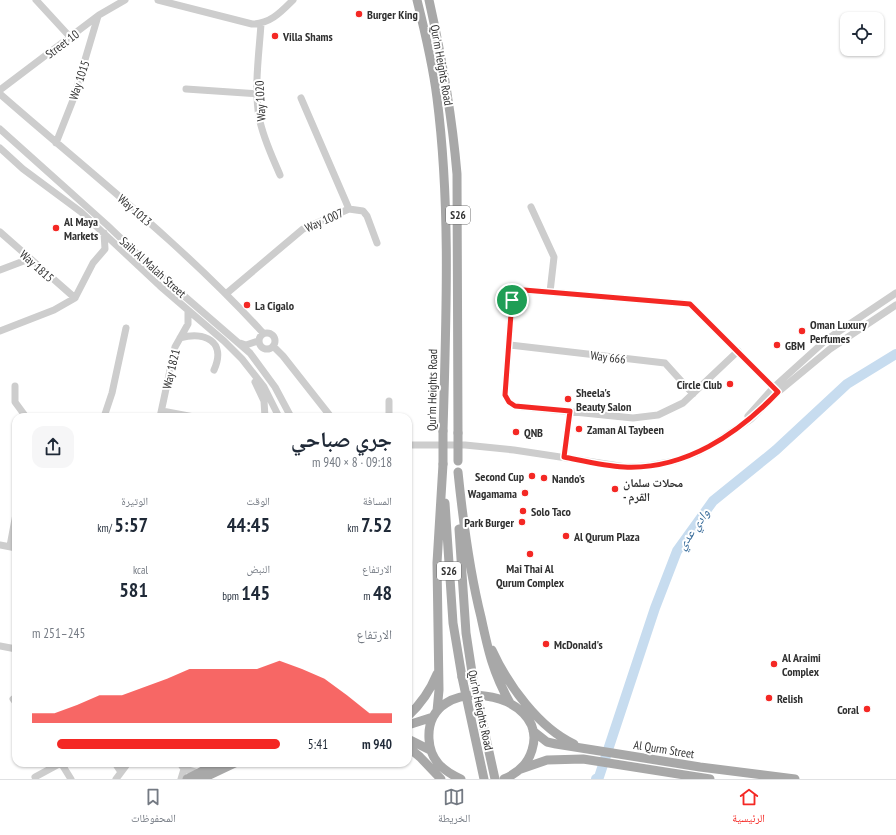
<!DOCTYPE html>
<html lang="ar">
<head>
<meta charset="utf-8">
<style>
  :root { --surface:#fff; --page:#f6f6f7; --text:#1f2937; --muted:#747a83; --line:#e0e1e3; --accent:#f42824 }
  body { margin:0; font-family:"PT Sans Narrow","Noto Naskh Arabic",sans-serif; background:var(--page); color:var(--text); direction:rtl; height:100vh; display:flex; flex-direction:column; font-size:15px; white-space:nowrap }
  * { box-sizing:border-box; margin:0 }
  p { font-size:13px; color:var(--muted) }
  .icon { flex:none; width:22px; height:22px; fill:none; stroke:currentColor; stroke-width:2; stroke-linecap:round; stroke-linejoin:round }
  .map { position:relative; flex:1; overflow:hidden; direction:ltr }
  .details { position:absolute; left:12px; top:413px; width:400px; height:354px; display:flex; flex-direction:column; background:var(--surface); border-radius:12px; box-shadow:0 1px 3px #0004; direction:rtl }
  .details>* { flex:none }
  .controls { position:absolute; left:840px; top:12px; display:grid; gap:8px }
  .controls a { display:grid; place-items:center; width:44px; height:44px; border-radius:8px; background:var(--surface); box-shadow:0 1px 3px #0004; font-size:20px }
  .pin { position:absolute; display:grid; place-items:center; width:34px; height:34px; color:#fff; margin:-17px; border:2px solid #fff; border-radius:50%; box-shadow:0 1px 4px #0007 }
  .round { display:grid; place-items:center; flex:none; width:42px; height:42px; border-radius:12px; background:var(--page) }
  .head { display:flex; align-items:center; justify-content:space-between; height:68px; padding:0 20px }
  h1 { font-size:22px; font-weight:700; line-height:30px }
  .stats { display:grid; grid-template-columns:repeat(3,1fr); gap:6px; height:68px; padding:4px 20px }
  .stats div { display:grid; align-content:center }
  .stats b { font-size:20px; font-weight:700 }
  .stats small { font-size:11px; font-weight:400 }
  .stats p { font-size:11px }
  .chart { height:112px; padding:8px 20px }
  .chart p { display:flex; justify-content:space-between }
  .chart svg { width:100%; height:72px; margin-top:4px; fill:var(--accent); opacity:.7 }
  ul { padding:0 20px; list-style:none; font-size:13px }
  li { display:grid; grid-template-columns:64px 48px 1fr; align-items:center; height:30px }
  li i { height:10px; border-radius:5px; background:var(--accent) }
  .menu { display:flex; justify-content:space-around; align-items:center; height:56px; border-top:1px solid var(--line); background:var(--surface); font-size:11px; color:var(--muted) }
  .menu a { display:grid; justify-items:center; gap:2px }
  .menu .active { color:var(--accent) }
  .map>svg:first-child { display:block }
</style>
</head>
<body>
<div class="map">
<svg width="896" height="779" viewBox="0 0 896 779">
  <rect width="100%" height="100%" fill="#fff"/>
  <g fill="none" stroke-linecap="round" stroke-linejoin="round">
    <path stroke="#c7dcef" stroke-width="10" d="M 596,779 L 599,777 L 655,608 L 677,551 L 713,501 L 776,450 L 847,384 L 896,354"/>
    <path stroke="#cdcdcd" stroke-width="7" d="M 36,0 L 71,38
      M 158,0 L 252,24 C 270,24 281,12 293,0
      M 261,24 C 259,54 254,87 259,117 C 263,138 272,156 280,175
      M 186,89 L 258,94
      M 0,90 L 99,15 L 125,0
      M 0,94 C 89,172 183,245 263,333
      M 0,129 L 107,225 L 153,269 L 250,353 L 275,387 L 291,417
      M 56,143 L 73,100 L 98,16
      M 0,148 L 23,169 L 81,212 L 160,286 L 224,341 L 242,359 L 264,387 L 279,417
      M 531,207 L 554,257 L 550,292
      M 349,209 L 363,211 L 367,216 L 377,243
      M 0,232 L 75,298
      M 0,270 L 29,259
      M 227,293 L 303,229 L 349,209 L 301,98
      M 0,331 L 54,310 L 75,298 L 93,263 L 105,249 L 104,233
      M259 341a8 8 0 1 1 16 0a8 8 0 1 1-16 0Z
      M 180,338 C 204,331 227,341 214,370
      M 240,343 L 246,345 L 258,341
      M 510,345 L 665,363 L 693,394
      M 273,346 L 283,356 L 331,417
      M 738,351 L 683,403 L 658,415 L 633,418 L 515,406 L 509,402 L 505,395 L 512,300 L 518,293 L 524,290 L 690,304 L 778,392
      M 255,382 L 264,401 L 265,417
      M 15,386 L 15,402 L 26,417
      M 162,411 L 194,417
      M 748,416 L 774,387 L 826,340 L 896,293
      M 104,417 L 112,393 L 126,328
      M 160,417 L 175,347 L 188,324 L 188,311
      M 389,417 L 389,401
      M 408,445 L 465,445 L 514,450 L 626,467 L 648,466 L 675,461 L 697,453 L 717,442 L 751,419 L 778,392 L 830,349 L 896,305
      M 564,457 L 570,411
      M 0,545 L 16,548
      M 10,546 L 16,514
      M 0,646 L 16,649
      M 13,699 L 16,703
      M 61,763 L 71,779
      M 115,763 L 121,772
      M 180,763 L 184,769 L 199,773
      M 35,777 L 61,763
      M 116,779 L 128,763
      M 181,779 L 184,769"/>
    <path stroke="#a8a8a8" stroke-width="9" d="M 417,0 C 425,32 433,65 437,98 C 451,208 446,320 443,431
      M 429,0 C 442,58 452,115 457,174 L 458,433
      M 458,472 C 463,521 469,569 481,617 C 488,650 493,673 510,703
      M 445,503 L 453,623 L 462,677
      M 459,529 L 466,633 L 473,679
      M 492,650 C 508,685 539,728 574,744
      M 437,711 L 439,690 L 437,563 L 443,464
      M 408,716 C 422,703 430,691 437,674
      M 408,725 L 433,717
      M 533,731 L 547,742 L 556,744 L 700,767 L 795,779
      M 408,739 L 430,750
      M 408,747 L 420,757 L 441,779
      M 521,769 L 547,760 L 583,759 L 710,779
      M 187,779 L 218,763
      M 201,779 L 235,763
      M 461,779 C 443,771 430,760 429,739 C 425,670 551,690 532,750 C 528,764 518,773 504,779"/>
    <path stroke="#a8a8a8" stroke-width="9" d="M 458,433 L 458,461
      M 443,464 L 443,431
      M 462,677 L 484,779
      M 473,679 L 495,779"/>
  </g>
  <g fill="none" stroke-linecap="round" stroke-linejoin="round">
    <defs>
      <path id="route" d="M 524,290 L 690,304 L 778,392 C 738,434 685,470 624,467 C 604,466 584,461 564,457 L 570,411 L 515,406 L 509,402 L 505,395 L 512,300 L 518,293 Z"/>
    </defs>
    <use href="#route" stroke="#fff" stroke-width="8"/>
    <use href="#route" stroke="#f42824" stroke-width="5"/>
  </g>
  <g fill="#f42824" stroke="#fff" stroke-width="1.5">
    <circle cx="359" cy="14" r="4"/>
    <circle cx="275" cy="36" r="4"/>
    <circle cx="56" cy="228" r="4"/>
    <circle cx="247" cy="305" r="4"/>
    <circle cx="802" cy="331" r="4"/>
    <circle cx="777" cy="345" r="4"/>
    <circle cx="730" cy="384" r="4"/>
    <circle cx="568" cy="399" r="4"/>
    <circle cx="579" cy="429" r="4"/>
    <circle cx="516" cy="432" r="4"/>
    <circle cx="532" cy="476" r="4"/>
    <circle cx="544" cy="478" r="4"/>
    <circle cx="615" cy="489" r="4"/>
    <circle cx="525" cy="493" r="4"/>
    <circle cx="523" cy="511" r="4"/>
    <circle cx="522" cy="522" r="4"/>
    <circle cx="566" cy="536" r="4"/>
    <circle cx="530" cy="554" r="4"/>
    <circle cx="546" cy="644" r="4"/>
    <circle cx="774" cy="664" r="4"/>
    <circle cx="769" cy="698" r="4"/>
    <circle cx="867" cy="709" r="4"/>
  </g>
  <g text-anchor="middle" dominant-baseline="central" stroke-width="4" stroke-linejoin="round" paint-order="stroke">
    <g fill="#fff" stroke="#6e6e6e" stroke-width="1">
      <rect x="446" y="206" width="24" height="18" rx="3"/>
      <rect x="437" y="562" width="24" height="18" rx="3"/>
    </g>
    <g font-size="11" font-weight="bold" fill="#303030">
      <text x="458" y="215">S26</text>
      <text x="449" y="571">S26</text>
    </g>
    <g font-size="12" font-weight="bold" fill="#303030" stroke="#fff" text-anchor="start">
      <text x="367" y="14">Burger King</text>
      <text x="283" y="36">Villa Shams</text>
      <text x="64" y="221">Al Maya<tspan x="64" dy="14">Markets</tspan></text>
      <text x="255" y="305">La Cigalo</text>
      <text x="810" y="324">Oman Luxury<tspan x="810" dy="14">Perfumes</tspan></text>
      <text x="785" y="345">GBM</text>
      <text x="722" y="384" text-anchor="end">Circle Club</text>
      <text x="576" y="392">Sheela's<tspan x="576" dy="14">Beauty Salon</tspan></text>
      <text x="587" y="429">Zaman Al Taybeen</text>
      <text x="524" y="432">QNB</text>
      <text x="524" y="476" text-anchor="end">Second Cup</text>
      <text x="552" y="478">Nando's</text>
      <text x="623" y="482">محلات سلمان<tspan x="623" dy="14">- القرم</tspan></text>
      <text x="517" y="493" text-anchor="end">Wagamama</text>
      <text x="531" y="511">Solo Taco</text>
      <text x="514" y="522" text-anchor="end">Park Burger</text>
      <text x="574" y="536">Al Qurum Plaza</text>
      <text x="530" y="568" text-anchor="middle">Mai Thai Al<tspan x="530" dy="14">Qurum Complex</tspan></text>
      <text x="554" y="644">McDonald's</text>
      <text x="782" y="657">Al Araimi<tspan x="782" dy="14">Complex</tspan></text>
      <text x="777" y="698">Relish</text>
      <text x="859" y="709" text-anchor="end">Coral</text>
    </g>
    <g font-size="12" fill="#303030" stroke="#fff">
      <text transform="translate(62 44) rotate(-37)">Street 10</text>
      <text transform="translate(442 65) rotate(80)">Qur'm Heights Road</text>
      <text transform="translate(79 80) rotate(-72)">Way 1015</text>
      <text transform="translate(260 101) rotate(-93)">Way 1020</text>
      <text transform="translate(135 210) rotate(41)">Way 1013</text>
      <text transform="translate(324 220) rotate(-24)">Way 1007</text>
      <text transform="translate(37 266) rotate(42)">Way 1815</text>
      <text transform="translate(153 267) rotate(42)">Saih Al Malah Street</text>
      <text transform="translate(608 357) rotate(7)">Way 666</text>
      <text transform="translate(171 369) rotate(-77)">Way 1821</text>
      <text transform="translate(432 390) rotate(-89)">Qur'm Heights Road</text>
      <text transform="translate(481 710) rotate(78)">Qur'm Heights Road</text>
      <text transform="translate(664 749) rotate(9)">Al Qurm Street</text>
    </g>
    <g font-size="13" font-style="italic" fill="#366a99" stroke="#fff">
      <text transform="translate(693 529) rotate(-55)">وادي عدي</text>
    </g>
  </g>
</svg>
<div class="controls">
<a><svg class="icon" aria-label="locate" viewBox="0 0 24 24"><circle cx="12" cy="12" r="6"/><path d="M12 2v4M12 18v4M2 12h4M18 12h4"/></svg></a>
</div>
<div class="pin" style="left:512px;top:300px;background:#1e9e55"><svg class="icon" aria-label="arrive" viewBox="0 0 24 24"><path d="M6 21V4h12l-3 4 3 4H6"/></svg></div>
<section class="details">
<div class="head"><div><h1>جري صباحي</h1><p>09:18 · 8 × 940 m</p></div><a class="round"><svg class="icon" aria-label="share" viewBox="0 0 24 24"><path d="M12 15V3M7 8l5-5 5 5M5 13v7h14v-7"/></svg></a></div>
<div class="stats">
<div><p>المسافة</p><b>7.52<small> km</small></b></div>
<div><p>الوقت</p><b>44:45</b></div>
<div><p>الوتيرة</p><b>5:57<small> /km</small></b></div>
</div>
<div class="stats">
<div><p>الارتفاع</p><b>48<small> m</small></b></div>
<div><p>النبض</p><b>145<small> bpm</small></b></div>
<div><p>kcal</p><b>581</b></div>
</div>
<div class="chart"><p><span>الارتفاع</span>245–251 m</p>
<svg viewBox="0 0 160 44" preserveAspectRatio="none"><path d="M0 44V38L10 38L20 33L30 27L40 27L50 22L60 17L70 11L80 11L90 11L100 11L110 6L120 11L130 17L140 27L150 38L160 38V44z"/></svg>
</div>
<ul>
<li><b>940 m</b>5:41<i style="width:90%"></i></li>
</ul>
</section>
</div>
<nav class="menu">
<a class="active"><svg class="icon" aria-label="home" viewBox="0 0 24 24"><path d="M3 11l9-7 9 7M6 9v11h12V9"/></svg>الرئيسية</a>
<a><svg class="icon" aria-label="map" viewBox="0 0 24 24"><path d="M3 6l6-2 6 2 6-2v14l-6 2-6-2-6 2zM9 4v14M15 6v14"/></svg>الخريطة</a>
<a><svg class="icon" aria-label="saved" viewBox="0 0 24 24"><path d="M7 4h10v16l-5-4-5 4z"/></svg>المحفوظات</a>
</nav>
</body>
</html>
